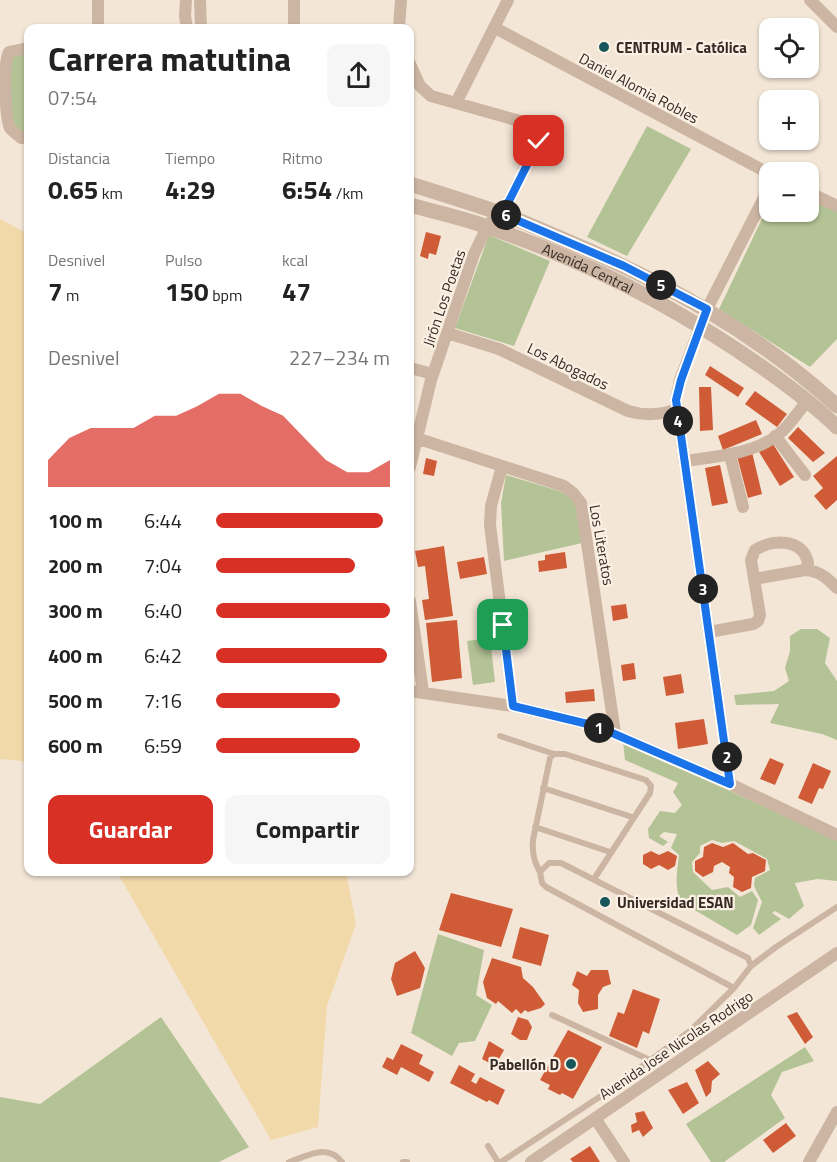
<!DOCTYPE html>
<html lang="es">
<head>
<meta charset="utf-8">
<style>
  :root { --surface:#fff; --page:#f6f6f6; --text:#222; --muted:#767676; --accent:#d93025 }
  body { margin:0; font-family:"Titillium Web",sans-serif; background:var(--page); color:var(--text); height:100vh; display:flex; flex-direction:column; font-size:22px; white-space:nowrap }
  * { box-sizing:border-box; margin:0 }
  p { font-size:20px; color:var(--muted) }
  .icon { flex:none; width:33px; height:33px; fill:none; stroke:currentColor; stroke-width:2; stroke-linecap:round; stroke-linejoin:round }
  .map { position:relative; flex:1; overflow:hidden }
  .panel { position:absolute; left:24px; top:24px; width:390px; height:852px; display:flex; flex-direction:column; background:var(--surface); border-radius:12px; box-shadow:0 2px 4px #0004 }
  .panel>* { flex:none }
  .tools { position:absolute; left:759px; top:18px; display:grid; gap:12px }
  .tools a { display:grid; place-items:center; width:60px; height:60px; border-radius:12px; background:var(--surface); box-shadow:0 2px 4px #0004; font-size:30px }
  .pin { position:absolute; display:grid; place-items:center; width:51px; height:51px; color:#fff; margin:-26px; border-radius:12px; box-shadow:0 3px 9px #0006 }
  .km { position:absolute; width:30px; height:30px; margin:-15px; border-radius:50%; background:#222; color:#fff; font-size:16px; line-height:30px; text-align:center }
  .round { display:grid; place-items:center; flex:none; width:63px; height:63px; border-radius:12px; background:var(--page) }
  .overview { display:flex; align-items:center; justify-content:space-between; height:102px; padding:0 24px }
  h1 { font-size:33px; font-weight:700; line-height:45px }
  .figures { display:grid; grid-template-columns:repeat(3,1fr); gap:9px; height:102px; padding:6px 24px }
  .figures div { display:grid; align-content:center }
  .figures b { font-size:26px; font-weight:700 }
  .figures small { font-size:16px; font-weight:400 }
  .figures p { font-size:16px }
  .chart { height:168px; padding:12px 24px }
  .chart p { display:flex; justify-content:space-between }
  .chart svg { width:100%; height:108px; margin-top:6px; fill:var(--accent); opacity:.7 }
  .action { display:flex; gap:12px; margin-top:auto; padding:12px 24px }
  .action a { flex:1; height:69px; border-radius:12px; background:var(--accent); color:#fff; font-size:24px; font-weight:700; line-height:69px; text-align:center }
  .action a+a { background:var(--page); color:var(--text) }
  ul { padding:0 24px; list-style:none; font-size:20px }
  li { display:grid; grid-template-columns:96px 72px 1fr; align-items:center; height:45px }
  li i { height:15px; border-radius:8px; background:var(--accent) }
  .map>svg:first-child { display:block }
</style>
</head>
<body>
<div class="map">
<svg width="837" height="1162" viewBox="0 0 837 1162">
  <rect width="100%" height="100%" fill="#f3e6d7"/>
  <path fill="#b4c396" d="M 28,48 L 28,138 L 10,128 L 9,52 Z
    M 647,126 L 691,149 L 627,256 L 587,237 Z
    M 809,200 L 837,211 L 837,339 L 810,367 L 719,309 L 769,204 L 770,212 L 808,212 Z
    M 489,235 L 550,261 L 514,346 L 455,328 Z
    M 506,475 L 569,494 L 578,507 L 582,543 L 504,561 L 501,503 Z
    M 801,629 L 817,629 L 830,638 L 825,663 L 837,681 L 837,740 L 822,734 L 770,723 L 779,704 L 736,705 L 734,695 L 774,691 L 789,681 L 785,668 L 790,651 L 790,636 Z
    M 490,638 L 495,682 L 473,685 L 467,641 Z
    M 623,742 L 837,840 L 837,881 L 818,879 L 795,883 L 804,906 L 789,919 L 775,911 L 772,913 L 781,919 L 759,935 L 753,928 L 762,902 L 754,886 L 755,878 L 770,870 L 767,859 L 734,841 L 722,843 L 712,840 L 700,846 L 700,853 L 692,862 L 693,872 L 712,890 L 728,887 L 740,897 L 752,891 L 758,900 L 751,925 L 737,935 L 681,902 C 674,888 677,871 679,855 L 671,848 L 677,834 L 664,832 L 659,836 L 668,842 L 663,846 L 649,838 L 648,829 L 660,811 L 675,813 L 682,805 L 673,792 L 678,783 L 625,760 Z
    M 438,934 L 484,950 L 476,995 L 492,1005 L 475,1041 L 459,1043 L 452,1056 L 411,1033 Z
    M 161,1017 L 249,1147 L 219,1162 L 0,1162 L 0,1097 L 40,1104 Z
    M 805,1047 L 814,1061 L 782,1072 L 771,1095 L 785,1118 L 724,1162 L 711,1162 L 686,1124 Z"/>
  <path fill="#f2d9aa" d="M 0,219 L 28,234 L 28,767 L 22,761 L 0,759 Z
    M 117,872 L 346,872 L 356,924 L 327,1006 L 318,1127 L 271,1140 Z"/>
  <path fill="#d05c37" d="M 426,232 L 441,236 L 436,255 L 429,253 L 428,259 L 420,256 Z
    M 710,366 L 744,388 L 738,397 L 705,375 Z
    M 699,387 L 711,387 L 713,430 L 700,431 Z
    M 755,391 L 787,414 L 777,427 L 745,404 Z
    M 756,420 L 762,434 L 723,450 L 718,436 Z
    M 798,427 L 825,453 L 813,462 L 788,438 Z
    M 773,444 L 794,477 L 780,486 L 759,452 Z
    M 752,452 L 762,494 L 748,498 L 737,456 Z
    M 837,456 L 837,500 L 826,510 L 814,496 L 823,488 L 813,476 Z
    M 426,458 L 437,461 L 434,476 L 423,474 Z
    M 720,465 L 728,503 L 712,506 L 705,468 Z
    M 444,546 L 453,616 L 425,620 L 422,600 L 429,599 L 425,566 L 418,567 L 415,551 Z
    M 565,552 L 567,568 L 539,572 L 538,561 L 545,560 L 545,555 Z
    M 484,557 L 487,574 L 460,579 L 457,562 Z
    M 626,604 L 628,618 L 613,621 L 611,606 Z
    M 457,620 L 462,678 L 432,682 L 426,623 Z
    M 634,663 L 636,679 L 623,681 L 621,665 Z
    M 681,674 L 684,693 L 666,696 L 663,677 Z
    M 594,689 L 595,701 L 566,703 L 565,692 Z
    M 704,719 L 708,744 L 678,749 L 675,723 Z
    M 770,758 L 784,764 L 775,785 L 760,779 Z
    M 813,763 L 831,771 L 823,789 L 819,788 L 812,804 L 798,798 Z
    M 712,843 L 723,847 L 733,843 L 748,854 L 753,853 L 766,860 L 765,871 L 752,877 L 751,888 L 742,892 L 733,887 L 734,877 L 729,873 L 730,867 L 722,862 L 714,866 L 713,872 L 703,877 L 695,871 L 695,861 L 703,857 L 704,847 Z
    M 651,851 L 659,855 L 668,851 L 677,856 L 675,866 L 668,870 L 659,865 L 651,869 L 643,864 L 643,855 Z
    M 451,893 L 513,909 L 501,947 L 439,930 Z
    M 520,927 L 549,935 L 541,966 L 512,958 Z
    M 415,951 L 425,968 L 420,988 L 397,996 L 391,979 L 395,963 Z
    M 492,958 L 521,967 L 523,978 L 533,987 L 545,1004 L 541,1008 L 528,1012 L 525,1010 L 521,1014 L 516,1009 L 512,1013 L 498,1001 L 496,1004 L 487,998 L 483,982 Z
    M 591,970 L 608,970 L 611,984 L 603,987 L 598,995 L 598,1009 L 583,1012 L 578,1003 L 579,990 L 572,985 L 577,971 L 587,976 Z
    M 633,989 L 660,999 L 649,1034 L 643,1031 L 637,1048 L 609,1036 L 618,1012 L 624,1014 Z
    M 797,1012 L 813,1037 L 805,1044 L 787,1016 Z
    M 518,1017 L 528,1020 L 532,1027 L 527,1040 L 520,1040 L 511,1034 Z
    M 568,1030 L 602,1047 L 573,1099 L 562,1093 L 560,1095 L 548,1089 L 550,1085 L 540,1080 Z
    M 489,1041 L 504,1050 L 495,1066 L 482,1059 Z
    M 401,1044 L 423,1055 L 419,1064 L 434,1072 L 429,1082 L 401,1067 L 397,1075 L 382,1067 L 387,1057 L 393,1060 Z
    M 708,1061 L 720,1074 L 712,1081 L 711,1092 L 706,1097 L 695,1070 Z
    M 459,1065 L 475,1074 L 471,1081 L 476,1084 L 480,1077 L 505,1090 L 498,1105 L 489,1100 L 487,1102 L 450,1083 Z
    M 687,1082 L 699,1103 L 683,1114 L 668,1090 Z
    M 644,1111 L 653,1128 L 643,1137 L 639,1130 L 632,1133 L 631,1125 L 637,1122 L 635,1113 Z
    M 786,1123 L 796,1136 L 773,1153 L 763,1140 Z
    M 590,1146 L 600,1162 L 573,1162 L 570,1159 Z"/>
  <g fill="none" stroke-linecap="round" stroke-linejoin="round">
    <path stroke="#ccb5a2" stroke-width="6" d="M 500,736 L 554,754 L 565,754 L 646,780 L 651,786 L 650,793 L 594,879
      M 543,788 L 632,817
      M 535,827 L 610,852
      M 540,872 C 534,861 532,853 533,840 L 550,758 L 554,754
      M 734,988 L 546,887 L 542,883 L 540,872 L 549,863 L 561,863 L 748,958 L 751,966
      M 552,1015 L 650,1060
      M 488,1146 L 498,1162
      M 289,1162 C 308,1156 327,1143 342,1162
      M 403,1162 L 407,1162
      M 501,1162 L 610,1090 L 690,1031 L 734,988 L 751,966 L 776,947 L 837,907"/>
    <path stroke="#ccb5a2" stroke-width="12" d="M 98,0 L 98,28
      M 186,0 L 185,16 L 187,28
      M 200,0 L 201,28
      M 294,0 L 294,28
      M 810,0 L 837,27
      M 399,28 L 401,0
      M 495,28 L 770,174
      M 28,48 L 9,52 C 3,62 5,117 10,128 C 12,131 18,135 21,138 L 28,138
      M 410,64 L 420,86 L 431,96 L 534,125 L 539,131 L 539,141 L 509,201 L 487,227 L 474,254 L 431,380 L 410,467
      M 456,103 L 508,0
      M 808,192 L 837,206
      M 447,333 L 499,349 L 628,411 C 644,416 661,415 677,409
      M 410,368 L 433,374
      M 775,436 L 805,475
      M 416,438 L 564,486 L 573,493 L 581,503 L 615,733
      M 730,455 L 743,507
      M 684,461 C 714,457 755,454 779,434 C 790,425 798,412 807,401
      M 502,466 L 491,506 L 490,525 L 513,706
      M 754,579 L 805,570 C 820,571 827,578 837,588
      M 410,601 L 423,692
      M 709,632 L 753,624 L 758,621 L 760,615 L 751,560 L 755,550 C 773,539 803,538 808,563 L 805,570
      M 410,691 L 513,706 L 596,726 L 730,784 L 837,835
      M 730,784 L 676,400 L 680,380 L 707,309 L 770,186
      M 595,1118 L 624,1162
      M 531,1162 L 837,953
      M 809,1162 L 837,1112"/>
    <g stroke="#ccb5a2" stroke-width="15">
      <path d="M 410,184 C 439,193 468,202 497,212 C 518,219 539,229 560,238 C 665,282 753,330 837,406"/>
      <path id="s1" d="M 410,205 C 436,212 463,218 488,227 C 584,260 676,307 759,365 C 786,384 813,404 837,427"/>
    </g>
  </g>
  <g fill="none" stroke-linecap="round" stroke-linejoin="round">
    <defs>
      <path id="route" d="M 503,625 L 513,706 L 596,726 L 730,784 L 676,400 L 681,380 L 707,309 L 624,266 L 498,212 L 509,201 L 539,141"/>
    </defs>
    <use href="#route" stroke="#fff" stroke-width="12"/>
    <use href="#route" stroke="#1a73e8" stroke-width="8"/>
  </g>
  <g fill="#17565a" stroke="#faf0e3" stroke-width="2">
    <circle cx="604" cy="47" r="6"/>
    <circle cx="605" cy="902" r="6"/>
    <circle cx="571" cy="1064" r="6"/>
  </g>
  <g text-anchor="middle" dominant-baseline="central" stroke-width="4.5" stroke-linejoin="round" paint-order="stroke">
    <g font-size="15" font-weight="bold" fill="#362a25" stroke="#faf0e3" text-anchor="start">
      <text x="616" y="47">CENTRUM - Católica</text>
      <text x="617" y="902">Universidad ESAN</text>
      <text x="559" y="1064" text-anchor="end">Pabellón D</text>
    </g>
    <g font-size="15" fill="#362a25" stroke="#faf0e3">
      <text transform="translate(639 88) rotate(28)">Daniel Alomia Robles</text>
      <text stroke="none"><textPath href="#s1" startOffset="189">Avenida Central</textPath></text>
      <text transform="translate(444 298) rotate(-71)">Jirón Los Poetas</text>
      <text transform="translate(568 366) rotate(26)">Los Abogados</text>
      <text transform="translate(602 545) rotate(80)">Los Literatos</text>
      <text transform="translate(676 1045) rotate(-34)">Avenida Jose Nicolas Rodrigo</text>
    </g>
  </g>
</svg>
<div class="tools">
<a><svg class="icon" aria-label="locate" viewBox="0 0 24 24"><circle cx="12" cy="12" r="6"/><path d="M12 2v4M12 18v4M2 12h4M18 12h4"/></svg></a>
<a>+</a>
<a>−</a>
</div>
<div class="pin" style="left:503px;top:625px;background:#1e9e55"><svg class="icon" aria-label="arrive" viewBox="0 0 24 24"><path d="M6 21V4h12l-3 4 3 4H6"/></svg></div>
<div class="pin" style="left:539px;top:141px;background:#d93025"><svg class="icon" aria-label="check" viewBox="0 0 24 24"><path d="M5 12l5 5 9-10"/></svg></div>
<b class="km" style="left:599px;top:728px">1</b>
<b class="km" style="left:727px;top:757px">2</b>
<b class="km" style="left:703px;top:589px">3</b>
<b class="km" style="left:678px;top:421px">4</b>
<b class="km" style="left:661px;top:285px">5</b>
<b class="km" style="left:506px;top:215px">6</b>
<section class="panel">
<div class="overview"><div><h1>Carrera matutina</h1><p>07:54</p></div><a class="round"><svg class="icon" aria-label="share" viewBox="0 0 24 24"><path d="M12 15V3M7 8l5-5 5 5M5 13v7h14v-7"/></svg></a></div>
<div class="figures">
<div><p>Distancia</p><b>0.65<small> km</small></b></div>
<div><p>Tiempo</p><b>4:29</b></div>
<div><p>Ritmo</p><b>6:54<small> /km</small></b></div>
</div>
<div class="figures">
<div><p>Desnivel</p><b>7<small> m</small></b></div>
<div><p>Pulso</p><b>150<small> bpm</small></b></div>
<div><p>kcal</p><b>47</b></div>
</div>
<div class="chart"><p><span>Desnivel</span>227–234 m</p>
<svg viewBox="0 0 160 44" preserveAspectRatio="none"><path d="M0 44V33L10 24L20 20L30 20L40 20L50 15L60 15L70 11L80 6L90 6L100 11L110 15L120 24L130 33L140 38L150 38L160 33V44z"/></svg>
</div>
<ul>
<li><b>100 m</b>6:44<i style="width:96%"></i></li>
<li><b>200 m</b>7:04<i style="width:80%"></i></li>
<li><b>300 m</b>6:40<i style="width:100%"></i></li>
<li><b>400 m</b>6:42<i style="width:98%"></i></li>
<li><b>500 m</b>7:16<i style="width:71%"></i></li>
<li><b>600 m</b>6:59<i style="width:83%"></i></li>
</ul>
<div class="action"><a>Guardar</a><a>Compartir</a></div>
</section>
</div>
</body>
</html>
